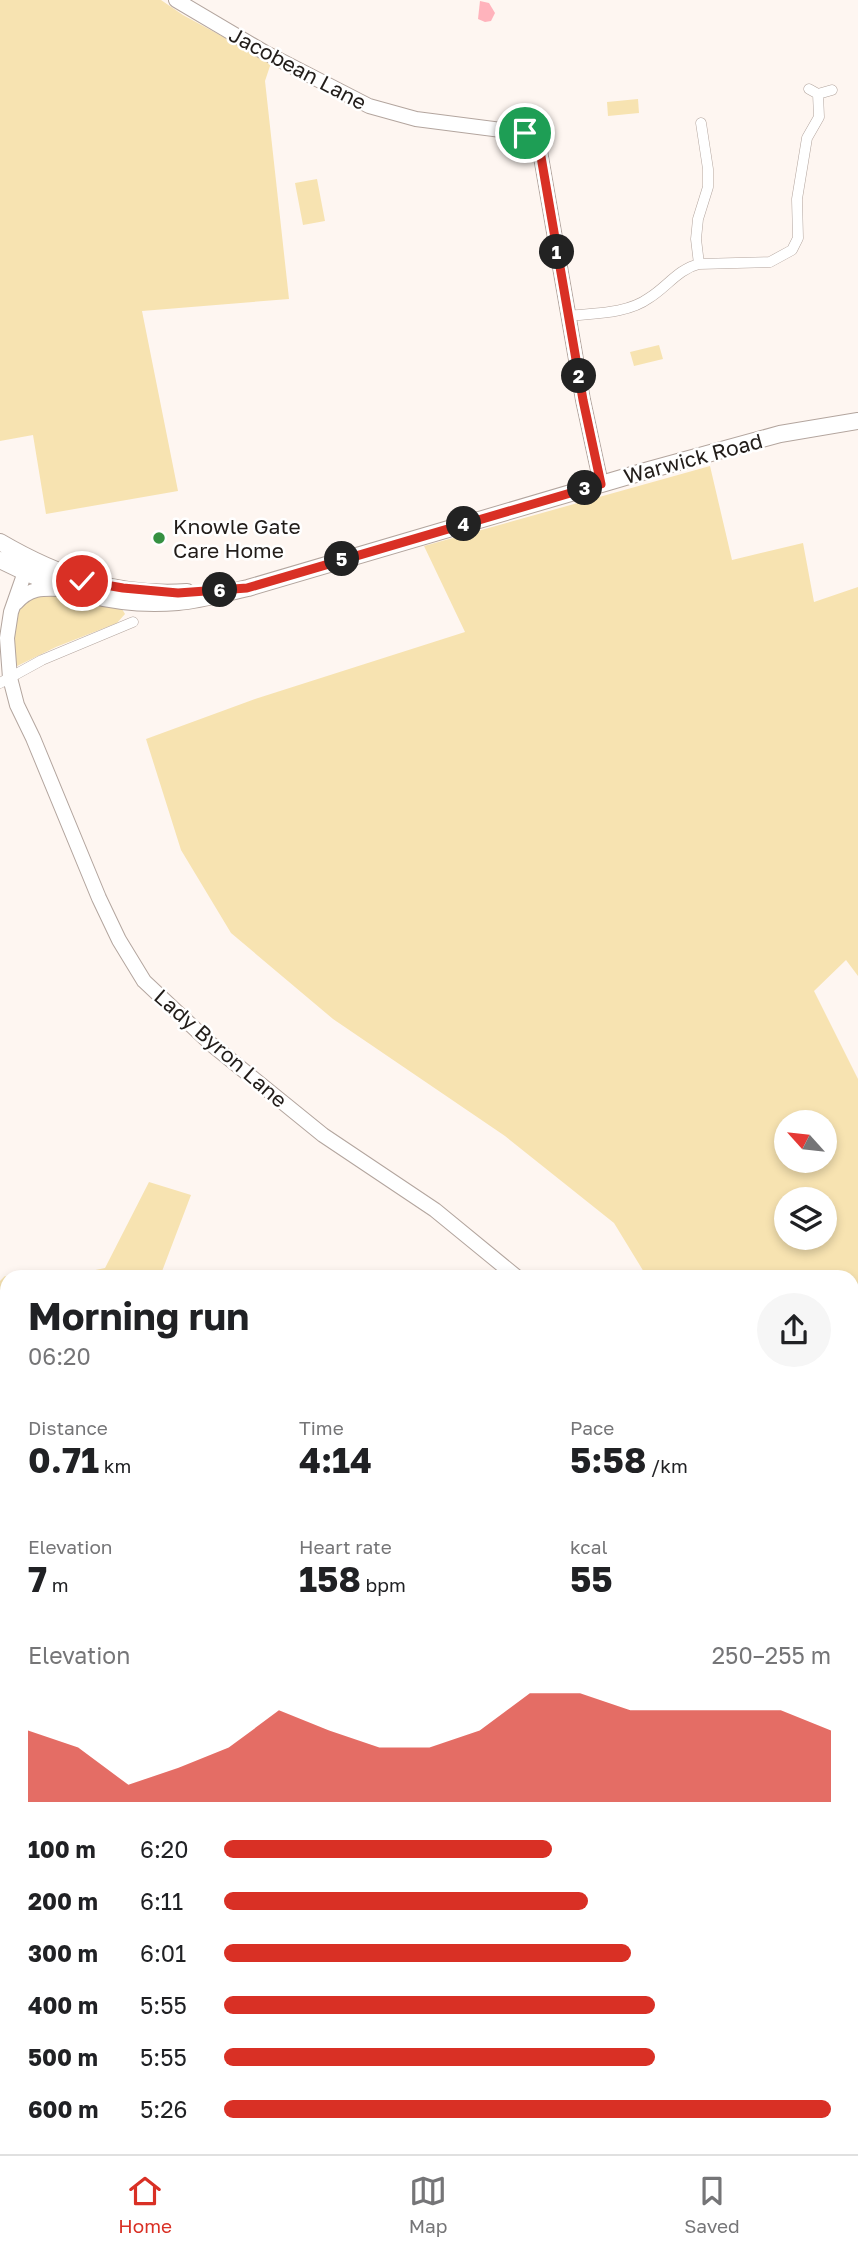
<!DOCTYPE html>
<html lang="en">
<head>
<meta charset="utf-8">
<style>
  :root { --surface:#fff; --page:#f6f6f6; --text:#202124; --muted:#757577; --line:#e0e0e0; --accent:#d93025 }
  body { margin:0; font-family:"Golos Text",sans-serif; background:var(--page); color:var(--text); height:100vh; display:flex; flex-direction:column; font-size:26px; white-space:nowrap }
  * { box-sizing:border-box; margin:0 }
  p { font-size:23px; color:var(--muted) }
  .icon { flex:none; width:38px; height:38px; fill:none; stroke:currentColor; stroke-width:2; stroke-linecap:round; stroke-linejoin:round }
  .map { position:relative; flex:1; overflow:hidden }
  .sheet { position:absolute; left:0px; top:1270px; width:859px; height:884px; display:flex; flex-direction:column; background:var(--surface); border-radius:21px 21px 0 0; box-shadow:0 4px 10px #0003 }
  .sheet>* { flex:none }
  .needle { width:46px; rotate:297deg }
  .buttons { position:absolute; left:774px; top:1110px; display:grid; gap:14px }
  .buttons a { display:grid; place-items:center; width:63px; height:63px; border-radius:50%; background:var(--surface); box-shadow:0 4px 10px #0003; font-size:35px }
  .pin { position:absolute; display:grid; place-items:center; width:60px; height:60px; color:#fff; margin:-30px; border:4px solid #fff; border-radius:50%; box-shadow:0 2px 7px #0007 }
  .km { position:absolute; width:35px; height:35px; margin:-18px; border-radius:50%; background:#222; color:#fff; font-size:19px; line-height:35px; text-align:center }
  .round { display:grid; place-items:center; flex:none; width:74px; height:74px; border-radius:37px; background:var(--page) }
  .summary { display:flex; align-items:center; justify-content:space-between; height:119px; padding:0 28px }
  h1 { font-size:38px; font-weight:700; line-height:52px }
  .stats { display:grid; grid-template-columns:repeat(3,1fr); gap:10px; height:119px; padding:7px 28px }
  .stats div { display:grid; align-content:center }
  .stats b { font-size:35px; font-weight:700 }
  .stats small { font-size:19px; font-weight:400 }
  .stats p { font-size:19px }
  .chart { height:196px; padding:14px 28px }
  .chart p { display:flex; justify-content:space-between }
  .chart svg { width:100%; height:126px; margin-top:7px; fill:var(--accent); opacity:.7 }
  ul { padding:0 28px; list-style:none; font-size:23px }
  li { display:grid; grid-template-columns:112px 84px 1fr; align-items:center; height:52px }
  li i { height:18px; border-radius:9px; background:var(--accent) }
  .tabs { display:flex; justify-content:space-around; align-items:center; height:98px; border-top:2px solid var(--line); background:var(--surface); font-size:19px; color:var(--muted) }
  .tabs a { display:grid; justify-items:center; gap:4px }
  .tabs .selected { color:var(--accent) }
  .map>svg:first-child { display:block }
</style>
</head>
<body>
<div class="map">
<svg width="858" height="2154" viewBox="0 0 858 2154">
  <rect width="100%" height="100%" fill="#fef6f1"/>
  <path fill="#f7e3b1" fill-rule="evenodd" d="M 0,0 L 161,0 L 183,15 L 271,63 L 265,81 L 289,299 L 142,311 L 178,491 L 46,514 L 33,435 L 0,441 Z
    M 638,99 L 639,113 L 608,116 L 607,102 Z
    M 317,179 L 325,221 L 303,225 L 295,183 Z
    M 659,345 L 663,359 L 634,366 L 630,352 Z
    M 710,466 L 732,560 L 803,543 L 814,602 L 858,587 L 858,976 L 846,960 L 814,991 L 858,1079 L 858,1522 L 852,1519 L 852,1278 L 647,1277 L 614,1223 L 505,1136 L 333,1019 L 231,933 L 181,850 L 146,739 L 255,699 L 465,632 L 424,546 ZM 786,1122 L 824,1122 L 824,1160 L 786,1160 ZM 786,1199 L 824,1199 L 824,1237 L 786,1237 Z
    M 33,595 L 58,595 L 122,609 L 125,614 L 117,623 L 56,647 L 13,668 C 12,641 7,612 33,595 Z
    M 149,1182 L 191,1195 L 161,1274 L 165,1277 L 62,1277 L 105,1268 Z
    M 5,1276 L 11,1277 L 7,1278 L 7,1397 L 0,1389 L 0,1281 Z
    M 0,1494 L 7,1506 L 7,1617 L 0,1603 Z
    M 0,1751 L 7,1767 L 7,2050 L 0,2042 Z
    M 48,2147 L 200,2147 L 203,2154 L 51,2154 Z
    M 813,2147 L 833,2147 L 835,2154 L 788,2154 Z"/>
  <path fill="#ffb3bc" d="M 480,1 L 489,3 L 495,13 L 491,21 L 485,22 L 478,19 Z"/>
  <g fill="none" stroke-linecap="round" stroke-linejoin="round">
    <path stroke="#ffb3bc" stroke-width="16" d="M 0,1955 L 7,1976
      M 120,2147 L 121,2154"/>
    <defs>
      <path id="street" d="M 818,94 L 832,90
        M 699,264 L 696,239 L 698,219 L 708,187 L 708,169 L 701,123
        M 568,316 C 594,313 627,314 649,298 C 667,287 678,269 699,264 L 770,262 L 792,250 L 798,238 L 797,199 L 807,138 L 819,117 L 818,94 L 809,89
        M 0,683 L 42,660 L 133,622"/>
      <path id="secondary" d="M 176,0 L 264,52 L 369,106 L 416,119 L 525,133 L 535,141 L 540,151 L 583,400 L 601,484
        M 25,572 L 11,612 L 7,638 L 10,678 L 17,705 L 33,738 L 99,898 L 119,940 L 144,981 L 211,1044 L 323,1135 L 435,1210 L 518,1278
        M 16,603 C 29,588 42,588 61,589
        M 852,1531 L 858,1534"/>
      <path id="primary" d="M 0,542 C 58,576 118,597 187,592
        M 0,560 C 56,589 114,608 178,602 C 201,600 225,593 248,588 L 649,470 L 780,434 L 858,421"/>
      <path id="highway" d="M 0,1651 L 7,1665
        M 0,1693 L 7,1707
        M 222,2147 L 225,2154
        M 241,2147 L 244,2154"/>
    </defs>
    <use href="#street" stroke="#b3a59e" stroke-width="11"/>
    <use href="#secondary" stroke="#b3a59e" stroke-width="16"/>
    <use href="#primary" stroke="#b3a59e" stroke-width="18"/>
    <use href="#highway" stroke="#b3a59e" stroke-width="19"/>
    <use href="#street" stroke="#fff" stroke-width="10"/>
    <use href="#secondary" stroke="#fff" stroke-width="14"/>
    <use href="#primary" stroke="#fff" stroke-width="16"/>
    <use href="#highway" stroke="#fff" stroke-width="18"/>
  </g>
  <g fill="none" stroke-linecap="round" stroke-linejoin="round">
    <defs>
      <path id="route" d="M 82,581 L 123,588 L 178,593 L 247,588 L 601,484 L 583,400 L 540,151 L 535,141 L 525,133"/>
    </defs>
    <use href="#route" stroke="#fff" stroke-width="14"/>
    <use href="#route" stroke="#d93025" stroke-width="9"/>
  </g>
  <circle fill="#359142" stroke="#fff" stroke-width="2.5" cx="159" cy="538" r="7"/>
  <g text-anchor="middle" dominant-baseline="central" stroke-width="5" stroke-linejoin="round" paint-order="stroke">
    <g font-size="21" fill="#221d1a" stroke="#fff">
      <text transform="translate(298 68) rotate(28)">Jacobean Lane</text>
      <text transform="translate(693 458) rotate(-15)">Warwick Road</text>
      <text transform="translate(221 1048) rotate(41)">Lady Byron Lane</text>
    </g>
    <g font-size="21" fill="#221d1a" stroke="#fff" text-anchor="start">
      <text x="173" y="526">Knowle Gate<tspan x="173" dy="24">Care Home</tspan></text>
    </g>
  </g>
</svg>
<div class="buttons">
<a><svg class="needle" viewBox="-14 -14 28 28"><path d="M0-13l5 13h-10z" fill="#e53935"/><path d="M0 13l5-13h-10z" fill="#757577"/></svg></a>
<a><svg class="icon" aria-label="layers" viewBox="0 0 24 24"><path d="M12 4l9 5-9 5-9-5zM3 14l9 5 9-5"/></svg></a>
</div>
<div class="pin" style="left:525px;top:133px;background:#1e9e55"><svg class="icon" aria-label="arrive" viewBox="0 0 24 24"><path d="M6 21V4h12l-3 4 3 4H6"/></svg></div>
<div class="pin" style="left:82px;top:581px;background:#d93025"><svg class="icon" aria-label="check" viewBox="0 0 24 24"><path d="M5 12l5 5 9-10"/></svg></div>
<b class="km" style="left:557px;top:252px">1</b>
<b class="km" style="left:579px;top:376px">2</b>
<b class="km" style="left:585px;top:488px">3</b>
<b class="km" style="left:464px;top:524px">4</b>
<b class="km" style="left:342px;top:559px">5</b>
<b class="km" style="left:220px;top:590px">6</b>
<section class="sheet">
<div class="summary"><div><h1>Morning run</h1><p>06:20</p></div><a class="round"><svg class="icon" aria-label="share" viewBox="0 0 24 24"><path d="M12 15V3M7 8l5-5 5 5M5 13v7h14v-7"/></svg></a></div>
<div class="stats">
<div><p>Distance</p><b>0.71<small> km</small></b></div>
<div><p>Time</p><b>4:14</b></div>
<div><p>Pace</p><b>5:58<small> /km</small></b></div>
</div>
<div class="stats">
<div><p>Elevation</p><b>7<small> m</small></b></div>
<div><p>Heart rate</p><b>158<small> bpm</small></b></div>
<div><p>kcal</p><b>55</b></div>
</div>
<div class="chart"><p><span>Elevation</span>250–255 m</p>
<svg viewBox="0 0 160 44" preserveAspectRatio="none"><path d="M0 44V19L10 25L20 38L30 32L40 25L50 12L60 19L70 25L80 25L90 19L100 6L110 6L120 12L130 12L140 12L150 12L160 19V44z"/></svg>
</div>
<ul>
<li><b>100 m</b>6:20<i style="width:54%"></i></li>
<li><b>200 m</b>6:11<i style="width:60%"></i></li>
<li><b>300 m</b>6:01<i style="width:67%"></i></li>
<li><b>400 m</b>5:55<i style="width:71%"></i></li>
<li><b>500 m</b>5:55<i style="width:71%"></i></li>
<li><b>600 m</b>5:26<i style="width:100%"></i></li>
</ul>
</section>
</div>
<nav class="tabs">
<a class="selected"><svg class="icon" aria-label="home" viewBox="0 0 24 24"><path d="M3 11l9-7 9 7M6 9v11h12V9"/></svg>Home</a>
<a><svg class="icon" aria-label="map" viewBox="0 0 24 24"><path d="M3 6l6-2 6 2 6-2v14l-6 2-6-2-6 2zM9 4v14M15 6v14"/></svg>Map</a>
<a><svg class="icon" aria-label="saved" viewBox="0 0 24 24"><path d="M7 4h10v16l-5-4-5 4z"/></svg>Saved</a>
</nav>
</body>
</html>
